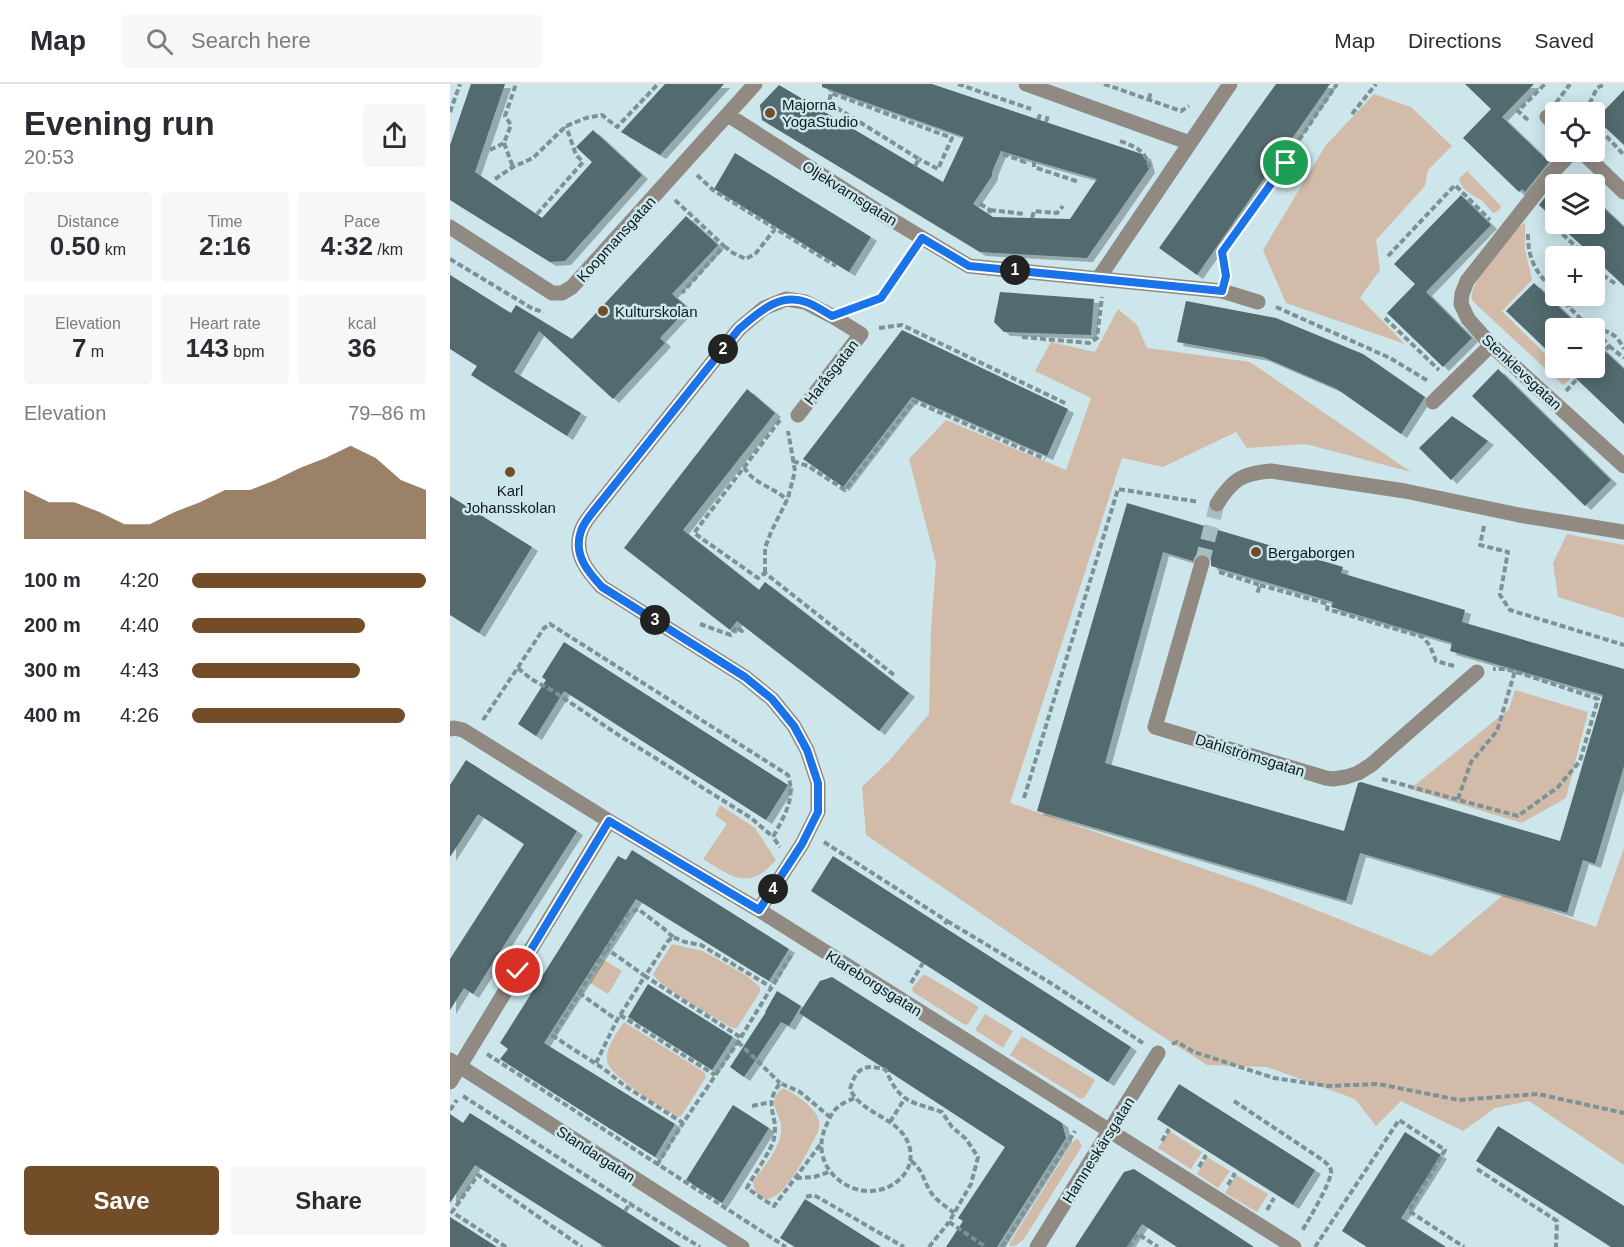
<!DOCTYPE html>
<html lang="en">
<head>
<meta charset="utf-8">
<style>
  :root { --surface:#fff; --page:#f7f7f7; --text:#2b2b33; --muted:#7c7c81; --line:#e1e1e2; --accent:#724d28 }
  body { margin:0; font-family:Helvetica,sans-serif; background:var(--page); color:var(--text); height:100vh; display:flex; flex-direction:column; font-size:22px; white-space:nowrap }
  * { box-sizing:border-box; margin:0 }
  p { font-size:20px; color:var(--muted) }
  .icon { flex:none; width:33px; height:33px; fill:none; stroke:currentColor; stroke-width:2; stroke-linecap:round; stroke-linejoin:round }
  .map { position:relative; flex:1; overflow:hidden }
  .side { display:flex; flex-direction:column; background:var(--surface); width:450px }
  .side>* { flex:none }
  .fabs { position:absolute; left:1095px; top:18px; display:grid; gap:12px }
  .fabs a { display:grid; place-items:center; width:60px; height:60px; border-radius:6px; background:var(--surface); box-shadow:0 3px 15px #0003; font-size:30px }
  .pin { position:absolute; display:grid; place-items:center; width:51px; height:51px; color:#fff; margin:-26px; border:3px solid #fff; border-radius:50%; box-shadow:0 2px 6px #0007 }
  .km { position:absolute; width:30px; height:30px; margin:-15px; border-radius:50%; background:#222; color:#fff; font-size:16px; line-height:30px; text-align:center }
  .round { display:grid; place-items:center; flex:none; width:63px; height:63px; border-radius:6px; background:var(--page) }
  .headline { display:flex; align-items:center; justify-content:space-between; height:102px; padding:0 24px }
  h1 { font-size:33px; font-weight:600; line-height:45px }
  .figures { display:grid; grid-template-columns:repeat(3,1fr); gap:9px; height:102px; padding:6px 24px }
  .figures div { display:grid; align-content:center; border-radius:6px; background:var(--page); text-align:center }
  .figures b { font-size:26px; font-weight:600 }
  .figures small { font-size:16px; font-weight:400 }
  .figures p { font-size:16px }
  .chart { height:168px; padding:12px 24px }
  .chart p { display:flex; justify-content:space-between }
  .chart svg { width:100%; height:108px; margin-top:6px; fill:var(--accent); opacity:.7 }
  .button { display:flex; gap:12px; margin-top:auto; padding:12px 24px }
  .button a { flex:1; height:69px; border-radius:6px; background:var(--accent); color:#fff; font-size:24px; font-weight:600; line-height:69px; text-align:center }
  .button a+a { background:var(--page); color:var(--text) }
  ul { padding:0 24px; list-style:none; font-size:20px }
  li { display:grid; grid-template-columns:96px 72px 1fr; align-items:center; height:45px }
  li i { height:15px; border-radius:8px; background:var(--accent) }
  header { display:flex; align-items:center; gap:36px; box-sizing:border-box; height:84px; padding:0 30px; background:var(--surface); border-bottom:2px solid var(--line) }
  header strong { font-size:28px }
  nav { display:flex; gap:33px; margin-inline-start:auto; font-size:21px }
  .search { width:420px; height:54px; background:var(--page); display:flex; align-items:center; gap:15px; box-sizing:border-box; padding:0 21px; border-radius:6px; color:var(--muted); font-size:22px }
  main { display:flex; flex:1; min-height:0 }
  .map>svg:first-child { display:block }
</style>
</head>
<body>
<header>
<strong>Map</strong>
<div class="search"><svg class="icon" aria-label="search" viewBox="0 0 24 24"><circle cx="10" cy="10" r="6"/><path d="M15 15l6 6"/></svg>Search here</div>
<nav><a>Map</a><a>Directions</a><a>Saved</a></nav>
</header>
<main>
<section class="side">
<div class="headline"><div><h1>Evening run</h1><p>20:53</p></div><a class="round"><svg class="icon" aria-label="share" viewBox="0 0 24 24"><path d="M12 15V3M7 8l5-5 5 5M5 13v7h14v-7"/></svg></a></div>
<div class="figures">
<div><p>Distance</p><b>0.50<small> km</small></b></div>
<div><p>Time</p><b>2:16</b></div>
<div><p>Pace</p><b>4:32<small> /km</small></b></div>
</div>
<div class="figures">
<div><p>Elevation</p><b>7<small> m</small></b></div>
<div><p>Heart rate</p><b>143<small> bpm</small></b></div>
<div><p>kcal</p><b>36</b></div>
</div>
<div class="chart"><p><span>Elevation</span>79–86 m</p>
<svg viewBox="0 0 160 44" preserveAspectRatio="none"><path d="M0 44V24L10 29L20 29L30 33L40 38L50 38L60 33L70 29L80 24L90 24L100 20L110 15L120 11L130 6L140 11L150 20L160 24V44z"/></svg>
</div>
<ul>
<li><b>100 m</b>4:20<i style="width:100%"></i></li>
<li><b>200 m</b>4:40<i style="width:74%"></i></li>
<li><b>300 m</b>4:43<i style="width:72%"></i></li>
<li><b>400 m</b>4:26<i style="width:91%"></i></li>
</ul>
<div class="button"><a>Save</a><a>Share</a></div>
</section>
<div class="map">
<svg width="1174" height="1163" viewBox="0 0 1174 1163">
  <defs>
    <filter id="shadow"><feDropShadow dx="6" dy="4" stdDeviation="0" flood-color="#0004"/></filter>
  </defs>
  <rect width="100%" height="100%" fill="#cce6eb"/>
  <path fill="#d2bca9" d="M 924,10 L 961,23 L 1002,62 L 978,86 L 975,102 L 926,156 L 930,186 L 910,214 L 955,260 L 836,219 L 813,166 L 876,61 Z
    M 1017,87 L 1051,122 L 1049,127 L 1043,129 C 1039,125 1036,121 1032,117 C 1023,110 1012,108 1009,95 Z
    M 1075,139 L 1075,165 L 1082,196 L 1052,227 L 1105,280 L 1106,284 L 1109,284 L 1121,295 L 1113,301 L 1031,225 C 1028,222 1024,219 1022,215 C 1017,201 1058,156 1068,144 Z
    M 668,225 L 687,241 L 697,264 L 800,278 L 961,388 L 856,360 L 797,364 L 786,348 L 713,383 L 672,374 L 560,719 L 816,806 L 981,872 L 1053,811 L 1146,843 L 1174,764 L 1174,1081 L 1079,1017 L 1045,1024 L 1013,1047 L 951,1017 L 926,1042 L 905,1015 L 817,983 L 757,981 L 693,940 L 416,751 L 412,703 L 439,677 L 479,630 L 481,545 L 486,479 L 459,375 L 496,336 L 616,386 L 641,314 L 585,287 L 601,258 L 645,268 Z
    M 1117,450 L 1174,461 L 1174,534 L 1108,513 L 1103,479 Z
    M 1065,606 L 1138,628 L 1116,714 L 1072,739 L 960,705 L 1059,625 Z
    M 270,721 L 305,744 L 326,776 C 299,807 283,794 253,775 L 277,740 L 265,731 Z
    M 222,860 L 253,867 L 297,892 L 310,903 L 310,908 L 287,944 L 282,944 C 266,934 209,903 203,890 Z
    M 154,876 L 172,887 L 158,910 L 140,899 Z
    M 474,890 L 529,923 L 518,940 L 515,941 L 463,908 L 462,904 Z
    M 535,930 L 563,947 L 553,964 L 525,946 Z
    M 174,938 L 254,988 L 256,993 L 232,1031 L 229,1033 L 226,1032 C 212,1023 158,992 157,976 C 156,962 167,949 174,938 Z
    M 572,952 L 645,996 L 635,1013 L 631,1015 L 560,971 Z
    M 333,1004 C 345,1010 364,1022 369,1036 C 370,1041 369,1045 367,1050 C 359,1064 332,1124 312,1114 C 306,1111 304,1105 303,1098 C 313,1083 329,1066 331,1048 C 334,1030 313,1020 333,1004 Z
    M 719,1047 L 752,1068 L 741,1085 L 708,1064 Z
    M 626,1055 L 629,1056 L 632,1062 L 574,1155 L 565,1162 L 560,1162 L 559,1160 L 561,1157 L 624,1056 Z
    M 757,1073 L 780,1087 L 768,1104 L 747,1090 Z
    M 786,1091 L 818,1110 L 807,1128 L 775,1109 Z"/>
  <path fill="#536a6e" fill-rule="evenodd" filter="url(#shadow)" d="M 21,0 L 55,0 L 25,88 L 92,134 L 142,78 L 126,63 L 143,46 L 192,91 L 115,177 L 100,178 L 0,116 L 0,61 Z
    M 215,0 L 274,0 L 210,71 L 171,48 Z
    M 372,0 L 482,0 L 695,71 L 699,85 L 637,174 L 530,168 L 312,36 L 310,21 L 329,1 L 493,98 L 514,53 L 372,3 ZM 551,67 L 584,77 L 647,95 L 620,135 L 543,133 L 523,120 L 542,92 L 542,88 Z
    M 826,0 L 880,0 L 747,191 L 709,164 Z
    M 1015,0 L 1084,0 L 1052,33 L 1099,78 L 1075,108 L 1072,105 L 1069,108 L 1013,54 L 1041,25 Z
    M 1174,6 L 1174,61 L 1146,35 Z
    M 285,69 L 421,153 L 399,188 L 264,105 Z
    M 1113,92 L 1121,100 L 1106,100 L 1106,137 L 1089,121 L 1108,96 Z
    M 1011,111 L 1041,141 L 976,208 L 1022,254 L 993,283 L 937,229 L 965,200 L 944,180 Z
    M 1144,115 L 1174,143 L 1174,202 L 1144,174 L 1144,172 L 1143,172 L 1108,140 L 1144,140 Z
    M 236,132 L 268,161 L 222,210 L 238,224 L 210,254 L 215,259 L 163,315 L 89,247 L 64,288 L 131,329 L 117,352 L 21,291 L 27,282 L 0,265 L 0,191 L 61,229 L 66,221 L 122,255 Z
    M 1084,199 L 1131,244 L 1106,244 L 1106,275 L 1056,227 Z
    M 550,208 L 644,215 L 641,251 L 554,248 L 544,238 Z
    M 736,217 L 826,234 L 913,270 L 975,313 L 951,350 L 887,305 L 813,273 L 727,258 Z
    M 452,246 L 618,325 L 597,372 L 462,313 L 393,403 L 353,375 Z
    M 1144,257 L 1174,285 L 1174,340 L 1115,284 L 1144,284 Z
    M 1048,285 L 1161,396 L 1135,422 L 1022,312 Z
    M 297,305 L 325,329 L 233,446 L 309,506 L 315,498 L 459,609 L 429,647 L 287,537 L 280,546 L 174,464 Z
    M 1002,332 L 1038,357 L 1001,396 L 969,364 Z
    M 0,412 L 82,463 L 29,549 L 0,531 Z
    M 677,419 L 893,483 L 891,489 L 1015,526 L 1012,538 L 1174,585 L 1174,682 L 1145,780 L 1133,776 L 1117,829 L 910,769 L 896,817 L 587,727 ZM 713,468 L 743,477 L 745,472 L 749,470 L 755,470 L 761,476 L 761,482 L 883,518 L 881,523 L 1002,559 L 1000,567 L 1153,611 L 1110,757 L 911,698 L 908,699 L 894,747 L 655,679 Z
    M 114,558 L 338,701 L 316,736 L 114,607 L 86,652 L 68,640 L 96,596 L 92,593 Z
    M 16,676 L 127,747 L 23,910 L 14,904 L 0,926 L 0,875 L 74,760 L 28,730 L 0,773 L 0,701 Z
    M 182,766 L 339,865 L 319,897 L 186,815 L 94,959 L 225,1040 L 205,1073 L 50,975 L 58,965 L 50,959 L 168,772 L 176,776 Z
    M 383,772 L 681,963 L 658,998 L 361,807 Z
    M 382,893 L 612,1039 L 616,1054 L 547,1163 L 496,1163 L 513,1137 L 508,1134 L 555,1063 L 349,929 L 370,897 Z
    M 198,900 L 283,953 L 262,986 L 178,933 Z
    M 327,907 L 351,922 L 339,942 L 331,938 L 294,993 L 280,983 L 316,928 L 315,928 Z
    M 729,1000 L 865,1086 L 843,1121 L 707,1035 Z
    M 283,1021 L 319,1044 L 272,1119 L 236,1096 Z
    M 20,1029 L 175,1127 L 231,1163 L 155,1163 L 25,1081 L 0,1119 L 0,1030 L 13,1039 Z
    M 1048,1042 L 1174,1122 L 1174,1163 L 1161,1163 L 1026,1077 Z
    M 955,1048 L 991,1071 L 951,1134 L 996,1163 L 917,1163 L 892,1147 Z
    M 684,1085 L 804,1163 L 727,1163 L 692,1140 L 677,1163 L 625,1163 L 674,1088 Z
    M 355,1115 L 431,1163 L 345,1163 L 330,1154 Z
    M 0,1133 L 47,1163 L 0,1163 Z"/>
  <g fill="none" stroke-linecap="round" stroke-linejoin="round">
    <path stroke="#a7bdc2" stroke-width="15" stroke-dasharray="15 8" stroke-linecap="butt" d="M 752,479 L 767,420"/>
    <path stroke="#7e9195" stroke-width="4" stroke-dasharray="6 3" stroke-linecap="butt" d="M 508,0 L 581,25
      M 654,0 L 731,27 L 739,22
      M 699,15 L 701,7
      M 1106,19 L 1120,0
      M 0,28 L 10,0
      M 1138,28 L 1137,25 L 1147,4 L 1155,0
      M 902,30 L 926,0
      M 588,36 L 591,28
      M 1078,36 L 1068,27 L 1095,0
      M 596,38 L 598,31
      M 1144,39 L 1174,71
      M 849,56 L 887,0
      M 670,57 C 686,63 695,66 700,84
      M 54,59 L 63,83
      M 40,66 L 54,59 L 61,41 L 55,32 L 66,0
      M 553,70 L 575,78 L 577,75
      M 584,77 L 584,83 L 629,98
      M 465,82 L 469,75 L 379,19 L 381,9 L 502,54 L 488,85 L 469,75
      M 247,91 L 263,106 L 386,182
      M 45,95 L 63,83 L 83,74 L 116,42 L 136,34 L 152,31 L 167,43 L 208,0
      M 225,116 L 274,162 L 232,209
      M 530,120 L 540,126 L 539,131
      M 540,126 L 574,130
      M 87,130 L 133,78 L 126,71 L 116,42
      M 582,134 L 584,127 L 607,129 L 613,122
      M 1106,144 L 1136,172
      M 1078,150 C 1078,178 1087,189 1106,209
      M 274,162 L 283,169 L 296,175 L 306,169 L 325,145
      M 938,172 L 1005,101 L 1040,136
      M 0,175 L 83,225 L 94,228
      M 1144,178 L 1146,176
      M 776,188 L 772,168 L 836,79
      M 1144,191 L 1151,190 L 1166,200
      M 1108,212 L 1133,237 L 1143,244
      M 1119,222 L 1124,212
      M 405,223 L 431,214 L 462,168
      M 826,223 L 940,274 L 978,297
      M 935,234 L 989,286
      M 429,244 L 452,241 L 617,320
      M 1144,245 C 1161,247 1167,251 1174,265
      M 1148,246 L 1153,255 L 1159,262 L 1155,267
      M 572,253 L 639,259 L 647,254 L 652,213
      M 1159,262 L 1174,274
      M 1116,307 L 1127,295
      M 330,336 L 244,449 L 308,494 L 315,489 L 444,591
      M 343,377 L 358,382 L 395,406 L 464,317 L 595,375
      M 294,383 C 303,400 324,403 337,416
      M 1034,442 L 1030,461 L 1058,468 L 1050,511 L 1060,526 L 1174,561
      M 769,488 L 810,501 L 807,510
      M 315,489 L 315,464 L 321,448 L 338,414 L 345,387 L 338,347
      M 810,501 L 878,520 L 877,525 L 973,553 L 980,562 L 986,577 L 1004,582
      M 250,540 L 281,551 L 286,543 L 292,547 L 295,544
      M 68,584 L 81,595 L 103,607 L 170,652 L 301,734 L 323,753
      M 33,636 L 94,544 L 100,540 L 338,691 C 346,715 334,732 323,753 L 330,763
      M 932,695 L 1068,732 L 1108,703 L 1130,677 L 1148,615 L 1070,589 L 1056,585 L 1043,585
      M 574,714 L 668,405 L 749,418
      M 1008,715 L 1021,678 L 1047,647 L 1065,587
      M 374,758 L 497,837 L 493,842
      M 497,837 L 599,898 L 693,959
      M 223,853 L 213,844 L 188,825 L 179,829 L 103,952 L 154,985 L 175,1002 L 233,1039 L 288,958 L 342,870
      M 461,899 L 473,879
      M 129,909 L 167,936
      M 170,931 L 265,991
      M 290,953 L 195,892 L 218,857 L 223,853 L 235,858 L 251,861 L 321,903
      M 288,958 L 330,999
      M 722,960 L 727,958 L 744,968 L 824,994 L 878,1002 L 928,1000 L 1009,1016 L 1088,1010 L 1174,1029
      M 37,970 L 336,1163
      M 146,979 L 167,936 L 195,892 L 157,865
      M 13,1012 L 180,1120 L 250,1163
      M 404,1014 C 399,1017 392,1019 388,1023 C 382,1027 379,1036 376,1042 C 354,1090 417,1128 451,1094 C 459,1086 462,1076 460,1065 C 453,1033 412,1032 400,1005 C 406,984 415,979 436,986 C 450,1020 461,1017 492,1028 L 502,1043 L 516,1055 L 528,1073 L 521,1100 L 499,1138 L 536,1163
      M 784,1017 L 874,1077 C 877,1080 882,1084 881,1089 C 879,1102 859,1135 852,1147
      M 302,1022 L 321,1018
      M 0,1026 L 7,1016
      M 440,1038 L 455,1014
      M 712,1057 L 719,1045
      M 370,1061 L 324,1122 L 314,1116 L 297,1104 C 303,1092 323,1064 324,1054 C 329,1029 312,1024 330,999 L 350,1008 L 380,1033
      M 461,1077 C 473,1085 474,1099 482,1110 C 487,1117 497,1123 504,1129
      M 207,1081 L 233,1039
      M 749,1083 L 756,1071
      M 1027,1085 L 1107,1137 L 1106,1163
      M 346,1094 L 364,1093 L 379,1088
      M 778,1101 L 785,1089
      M 356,1113 L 364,1111 L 454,1163
      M 817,1126 L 824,1114
      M 175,1127 L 181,1118
      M 56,1163 L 2,1128 L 28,1091 L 132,1163
      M 152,1163 L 153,1162
      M 479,1163 L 499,1138
      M 552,1163 L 625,1047
      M 679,1163 L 688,1150 L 708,1163
      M 865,1163 L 949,1036 L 995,1066 L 959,1127 L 1014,1163"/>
    <path stroke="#918a83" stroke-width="15" d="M 576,0 L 740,59
      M 278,31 L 434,131 L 519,182 L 772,207 L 808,218
      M 1097,33 L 1106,41
      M 1122,68 L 1101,90 L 1017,197 L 1012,210 L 1011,220 L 1018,235 L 1041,261 L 1174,382
      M 1132,68 L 1174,108
      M 0,143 L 102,209 L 112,209 L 122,203 L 305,0
      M 648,195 L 780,0
      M 983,318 L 1041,261
      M 767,420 C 782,396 792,389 821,387 L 955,407 L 1069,431 L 1174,448
      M 752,479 L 705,643 L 876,694 L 883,695 L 896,693 L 908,689 L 921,681 L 1027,588
      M 0,645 L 4,644 L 13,646 L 159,737 L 309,826 L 844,1163
      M 309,826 L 352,760 L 368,728 L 368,699 L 357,666 L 344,642 L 322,615 L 295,593 L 152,503 C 137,487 123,470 131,447 C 134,437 144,427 150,419 L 289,245 L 314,224 L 336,215 L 355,218 L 382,232 L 411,250 L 348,331
      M 0,976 L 292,1163
      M 0,998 L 159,737
      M 587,1163 L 708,969"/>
  </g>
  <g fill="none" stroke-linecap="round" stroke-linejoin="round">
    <defs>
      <path id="route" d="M 68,887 L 159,737 L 309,826 L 352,760 L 368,728 L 368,699 L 357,666 L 344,642 L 322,615 L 295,593 L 152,503 C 137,487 123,470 131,447 C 134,437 144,427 150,419 L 289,245 C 308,229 329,208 356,218 C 365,221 373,227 382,232 L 431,214 L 472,154 L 519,182 L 772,207 L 776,192 L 772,168 L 836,79"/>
    </defs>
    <use href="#route" stroke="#fff" stroke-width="12"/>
    <use href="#route" stroke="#1a73e8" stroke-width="8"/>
  </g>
  <g fill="#724d28" stroke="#cce6eb" stroke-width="2">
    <circle cx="320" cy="29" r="6"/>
    <circle cx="153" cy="227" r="6"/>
    <circle cx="60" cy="388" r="6"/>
    <circle cx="806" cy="468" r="6"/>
  </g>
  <g text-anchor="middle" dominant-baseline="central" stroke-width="5" stroke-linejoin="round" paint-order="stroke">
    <g font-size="15" fill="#111b1c" stroke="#cce6eb" text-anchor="start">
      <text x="332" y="20">Majorna<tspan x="332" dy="17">YogaStudio</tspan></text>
      <text x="165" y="227">Kulturskolan</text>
      <text x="60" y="406" text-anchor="middle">Karl<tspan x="60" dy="17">Johansskolan</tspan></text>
      <text x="818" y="468">Bergaborgen</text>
    </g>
    <g font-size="15" fill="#111b1c" stroke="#cce6eb">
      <text transform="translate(400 109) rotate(32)">Oljekvarnsgatan</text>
      <text transform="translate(166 155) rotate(-48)">Koopmansgatan</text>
      <text transform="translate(381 288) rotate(-52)">Haråsgatan</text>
      <text transform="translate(1072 288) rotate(43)">Stenklevsgatan</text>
      <text transform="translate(800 671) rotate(17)">Dahlströmsgatan</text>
      <text transform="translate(424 899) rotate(32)">Klareborgsgatan</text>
      <text transform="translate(648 1066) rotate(-58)">Hamneskärsgatan</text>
      <text transform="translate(146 1070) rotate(33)">Standargatan</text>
    </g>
  </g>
</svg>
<div class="fabs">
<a><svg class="icon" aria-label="locate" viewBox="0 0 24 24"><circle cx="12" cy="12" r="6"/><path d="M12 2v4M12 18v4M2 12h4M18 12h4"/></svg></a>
<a><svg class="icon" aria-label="layers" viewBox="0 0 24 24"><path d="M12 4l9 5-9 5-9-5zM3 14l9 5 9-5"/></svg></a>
<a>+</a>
<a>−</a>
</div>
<div class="pin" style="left:836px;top:79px;background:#1e9e55"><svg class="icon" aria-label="arrive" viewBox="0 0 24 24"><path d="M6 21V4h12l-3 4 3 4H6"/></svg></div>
<div class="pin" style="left:68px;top:887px;background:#d93025"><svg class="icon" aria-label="check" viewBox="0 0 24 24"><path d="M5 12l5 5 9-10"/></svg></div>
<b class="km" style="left:565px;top:186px">1</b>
<b class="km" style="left:273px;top:265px">2</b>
<b class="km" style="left:205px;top:536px">3</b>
<b class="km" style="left:323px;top:805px">4</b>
</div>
</main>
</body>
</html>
